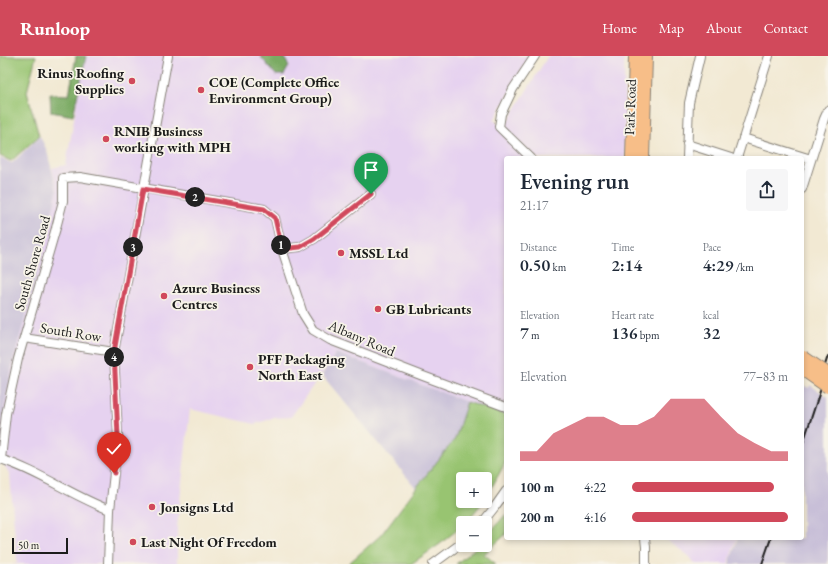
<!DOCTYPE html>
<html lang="en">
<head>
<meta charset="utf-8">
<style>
  :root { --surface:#fff; --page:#f6f6f7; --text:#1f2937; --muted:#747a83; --accent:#d1495b }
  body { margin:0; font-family:"EB Garamond",serif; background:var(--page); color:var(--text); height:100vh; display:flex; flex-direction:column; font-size:15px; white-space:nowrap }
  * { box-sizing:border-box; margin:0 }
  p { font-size:13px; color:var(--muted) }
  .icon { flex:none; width:22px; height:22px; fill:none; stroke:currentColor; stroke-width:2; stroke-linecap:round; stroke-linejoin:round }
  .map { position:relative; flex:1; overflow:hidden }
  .sheet { position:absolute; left:504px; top:100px; width:300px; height:384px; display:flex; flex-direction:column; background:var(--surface); border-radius:4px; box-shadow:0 2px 6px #0003 }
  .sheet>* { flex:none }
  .fabs { position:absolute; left:456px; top:416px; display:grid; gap:8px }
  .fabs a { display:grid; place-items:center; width:36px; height:36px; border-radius:4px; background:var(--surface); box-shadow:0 2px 6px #0003; font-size:20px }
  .scale { position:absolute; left:12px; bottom:10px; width:56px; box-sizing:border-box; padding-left:4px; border:2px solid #1c1c1c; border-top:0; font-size:11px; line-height:14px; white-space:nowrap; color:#1c1c1c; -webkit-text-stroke:3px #f7f3e8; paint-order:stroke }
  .pin { position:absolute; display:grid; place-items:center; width:34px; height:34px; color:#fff; margin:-41px -17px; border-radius:50% 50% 50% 0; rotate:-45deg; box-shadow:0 0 4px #0007 }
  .pin .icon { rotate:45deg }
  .km { position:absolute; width:20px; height:20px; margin:-10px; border-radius:50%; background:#222; color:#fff; font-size:11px; line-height:20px; text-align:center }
  .round { display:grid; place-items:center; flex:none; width:42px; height:42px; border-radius:4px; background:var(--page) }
  .headline { display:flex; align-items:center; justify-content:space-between; height:68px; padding:0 16px }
  h1 { font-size:22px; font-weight:600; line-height:30px }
  .metrics { display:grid; grid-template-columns:repeat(3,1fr); gap:6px; height:68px; padding:4px 16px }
  .metrics div { display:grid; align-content:center }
  .metrics b { font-size:17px; font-weight:600 }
  .metrics small { font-size:11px; font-weight:400 }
  .metrics p { font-size:11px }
  .chart { height:112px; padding:8px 16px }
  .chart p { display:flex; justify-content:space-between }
  .chart svg { width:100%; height:72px; margin-top:4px; fill:var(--accent); opacity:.7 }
  ul { padding:0 16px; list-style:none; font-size:13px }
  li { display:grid; grid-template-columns:64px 48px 1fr; align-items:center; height:30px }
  li i { height:10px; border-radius:5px; background:var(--accent) }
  header { display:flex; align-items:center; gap:24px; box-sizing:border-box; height:56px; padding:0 20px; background:var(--accent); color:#fff }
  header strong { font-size:19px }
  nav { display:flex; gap:22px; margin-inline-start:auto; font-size:14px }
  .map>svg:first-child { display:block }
</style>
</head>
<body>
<header>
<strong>Runloop</strong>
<nav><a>Home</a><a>Map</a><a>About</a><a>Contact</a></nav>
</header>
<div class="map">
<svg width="828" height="508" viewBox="0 0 828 508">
  <rect width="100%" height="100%" fill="#f7f3e8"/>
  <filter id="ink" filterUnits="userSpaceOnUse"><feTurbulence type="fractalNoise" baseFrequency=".025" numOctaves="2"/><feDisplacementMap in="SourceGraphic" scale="8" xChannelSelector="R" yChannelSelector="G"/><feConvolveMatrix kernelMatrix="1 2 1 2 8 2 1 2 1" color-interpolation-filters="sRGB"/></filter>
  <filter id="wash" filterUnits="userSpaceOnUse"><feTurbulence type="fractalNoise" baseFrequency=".012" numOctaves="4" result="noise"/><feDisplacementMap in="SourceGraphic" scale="16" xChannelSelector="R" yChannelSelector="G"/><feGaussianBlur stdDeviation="0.9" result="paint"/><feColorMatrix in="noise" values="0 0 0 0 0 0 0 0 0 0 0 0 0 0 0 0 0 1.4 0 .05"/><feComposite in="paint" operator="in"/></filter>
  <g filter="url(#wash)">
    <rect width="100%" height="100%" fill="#f2e9d3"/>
    <path fill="#e6d2f0" d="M 85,0 L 531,0 L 494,64 L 503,73 L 548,0 L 624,0 L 625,102 L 537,102 L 513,81 L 534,102 L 506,102 L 506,357 L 503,358 L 467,346 L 336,297 L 291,361 L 274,362 L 255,368 L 190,353 L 177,472 L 177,508 L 12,508 L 17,507 L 10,419 L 0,401 L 0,374 L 13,306 L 45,189 L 57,135 L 52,112 L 66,109 Z
      M 664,482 L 737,482 L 728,508 L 695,508 L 689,500 Z"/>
    <path fill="#c8bfd8" d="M 40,80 L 47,95 L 57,135 L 45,189 L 13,306 L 0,374 L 0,102 L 12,107 Z
      M 336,297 L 467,346 L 455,383 L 416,432 L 322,319 Z
      M 802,329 L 809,332 L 810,329 L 828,341 L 828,508 L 729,508 L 738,482 L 802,482 Z"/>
    <path fill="#98c471" stroke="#5a7046" d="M 0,0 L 36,0 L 27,36 L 39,80 L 11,105 L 0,100 Z
      M 467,346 L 503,358 L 506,361 L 506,405 L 486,442 L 485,443 L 485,423 L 463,423 L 463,445 L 484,445 L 465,467 L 463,467 L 463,469 L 440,488 L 411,508 L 348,508 L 381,479 L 416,432 L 455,383 Z
      M 506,458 L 506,478 L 484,498 L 496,508 L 456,508 L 479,489 L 485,489 L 485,482 Z"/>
    <path fill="#7aaa63" stroke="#4b6340" d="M 76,0 L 86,0 L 73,60 L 51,56 L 50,38 L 69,39 Z
      M 260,0 L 283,0 L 289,10 L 284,19 L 276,19 Z"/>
  </g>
  <g filter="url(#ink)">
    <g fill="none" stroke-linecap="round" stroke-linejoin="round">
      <defs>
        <path id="minor" d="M 743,82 L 811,103
          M 687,88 L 731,102
          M 531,102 L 499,71 L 501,58 L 513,33 L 535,0
          M 687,102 L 689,47 L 700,0
          M 737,102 L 769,0
          M 802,133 L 824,63 L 828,54
          M 282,193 L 300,191 L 314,183 L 371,138
          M 24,282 L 114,296
          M 0,403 C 39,415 72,440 110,454
          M 1,403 L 6,358 L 18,303 L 56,172 L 63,145 L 63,122 L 80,121 L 264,153 L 275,162 L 282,193 L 303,258 L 313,274 L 330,284 L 423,320 L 506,351
          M 482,467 L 494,452 L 506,435
          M 645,482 L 646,491 L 646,508
          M 108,508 L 110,454 L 118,380 L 114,296 L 168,0
          M 433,508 L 463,486"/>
        <path id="highway" d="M 632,102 L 635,0
          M 643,102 L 646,0"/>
      </defs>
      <use href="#minor" stroke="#878278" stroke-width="10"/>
      <use href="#highway" stroke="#878278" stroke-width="14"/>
      <use href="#minor" stroke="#fff" stroke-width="8"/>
      <use href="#highway" stroke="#f7be88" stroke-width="12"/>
      <path stroke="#1c1c1c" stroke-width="2" d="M 823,315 L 828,300
        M 802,390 L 828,311
        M 762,508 L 771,482"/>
      <defs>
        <path id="highway-bridge" d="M 803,301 L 828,318
          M 802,313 L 828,331"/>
      </defs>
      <use href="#highway-bridge" stroke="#878278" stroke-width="14" stroke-linecap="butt"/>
      <use href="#highway-bridge" stroke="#f7be88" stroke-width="12"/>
    </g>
  </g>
  <g fill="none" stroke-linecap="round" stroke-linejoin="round" filter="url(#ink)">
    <defs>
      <path id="route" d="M 114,417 L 118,380 L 114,296 L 143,133 L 264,153 L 275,162 L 282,193 L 300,191 L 314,183 L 371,138"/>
    </defs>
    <use href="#route" stroke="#fff" stroke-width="8"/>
    <use href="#route" stroke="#d1495b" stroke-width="5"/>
  </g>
  <g fill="#d1495b" stroke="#f7f3e8" stroke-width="1.5">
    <circle cx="132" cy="25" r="4"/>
    <circle cx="201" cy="34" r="4"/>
    <circle cx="106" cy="83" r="4"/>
    <circle cx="341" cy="197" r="4"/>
    <circle cx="164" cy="240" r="4"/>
    <circle cx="378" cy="253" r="4"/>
    <circle cx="250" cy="311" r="4"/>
    <circle cx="152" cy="451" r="4"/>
    <circle cx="133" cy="486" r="4"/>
  </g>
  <g text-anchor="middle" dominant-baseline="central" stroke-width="3.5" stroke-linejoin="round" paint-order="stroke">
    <g font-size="14" font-weight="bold" fill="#1c1c1c" stroke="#f7f3e8" text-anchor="start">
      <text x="124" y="17" text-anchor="end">Rinus Roofing<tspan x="124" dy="16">Supplies</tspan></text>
      <text x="209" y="26">COE (Complete Office<tspan x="209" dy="16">Environment Group)</tspan></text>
      <text x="114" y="75">RNIB Business<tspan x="114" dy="16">working with MPH</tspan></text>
      <text x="349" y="197">MSSL Ltd</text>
      <text x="172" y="232">Azure Business<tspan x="172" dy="16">Centres</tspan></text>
      <text x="386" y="253">GB Lubricants</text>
      <text x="258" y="303">PFF Packaging<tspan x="258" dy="16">North East</tspan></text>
      <text x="160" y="451">Jonsigns Ltd</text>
      <text x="141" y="486">Last Night Of Freedom</text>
    </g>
    <g font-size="14" fill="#1c1c1c" stroke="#f7f3e8">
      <text transform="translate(630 51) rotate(-88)">Park Road</text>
      <text transform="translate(32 207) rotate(-74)">South Shore Road</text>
      <text transform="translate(71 276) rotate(9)">South Row</text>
      <text transform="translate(362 282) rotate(23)">Albany Road</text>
    </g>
  </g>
</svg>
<div class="fabs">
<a>+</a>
<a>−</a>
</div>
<div class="scale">50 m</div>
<div class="pin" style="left:371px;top:138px;background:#1e9e55"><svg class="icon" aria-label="arrive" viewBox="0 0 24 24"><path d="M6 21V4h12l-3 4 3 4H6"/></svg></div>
<div class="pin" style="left:114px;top:417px;background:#d93025"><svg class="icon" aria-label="check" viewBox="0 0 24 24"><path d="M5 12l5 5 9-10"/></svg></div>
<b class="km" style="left:281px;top:189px">1</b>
<b class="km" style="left:195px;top:141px">2</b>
<b class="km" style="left:133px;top:191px">3</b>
<b class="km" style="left:114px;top:301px">4</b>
<section class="sheet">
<div class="headline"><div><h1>Evening run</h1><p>21:17</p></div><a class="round"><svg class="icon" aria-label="share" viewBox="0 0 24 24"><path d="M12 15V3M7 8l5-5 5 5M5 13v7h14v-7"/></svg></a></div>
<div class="metrics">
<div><p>Distance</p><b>0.50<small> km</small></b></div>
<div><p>Time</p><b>2:14</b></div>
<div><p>Pace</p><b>4:29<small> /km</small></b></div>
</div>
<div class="metrics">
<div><p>Elevation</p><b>7<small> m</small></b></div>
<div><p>Heart rate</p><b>136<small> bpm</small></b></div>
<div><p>kcal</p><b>32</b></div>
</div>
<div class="chart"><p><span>Elevation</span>77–83 m</p>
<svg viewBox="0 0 160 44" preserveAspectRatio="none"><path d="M0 44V38L10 38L20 27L30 22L40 17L50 17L60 22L70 22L80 17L90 6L100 6L110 6L120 17L130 27L140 33L150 38L160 38V44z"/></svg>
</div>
<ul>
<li><b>100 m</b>4:22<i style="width:91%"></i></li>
<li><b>200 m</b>4:16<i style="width:100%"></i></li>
</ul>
</section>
</div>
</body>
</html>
